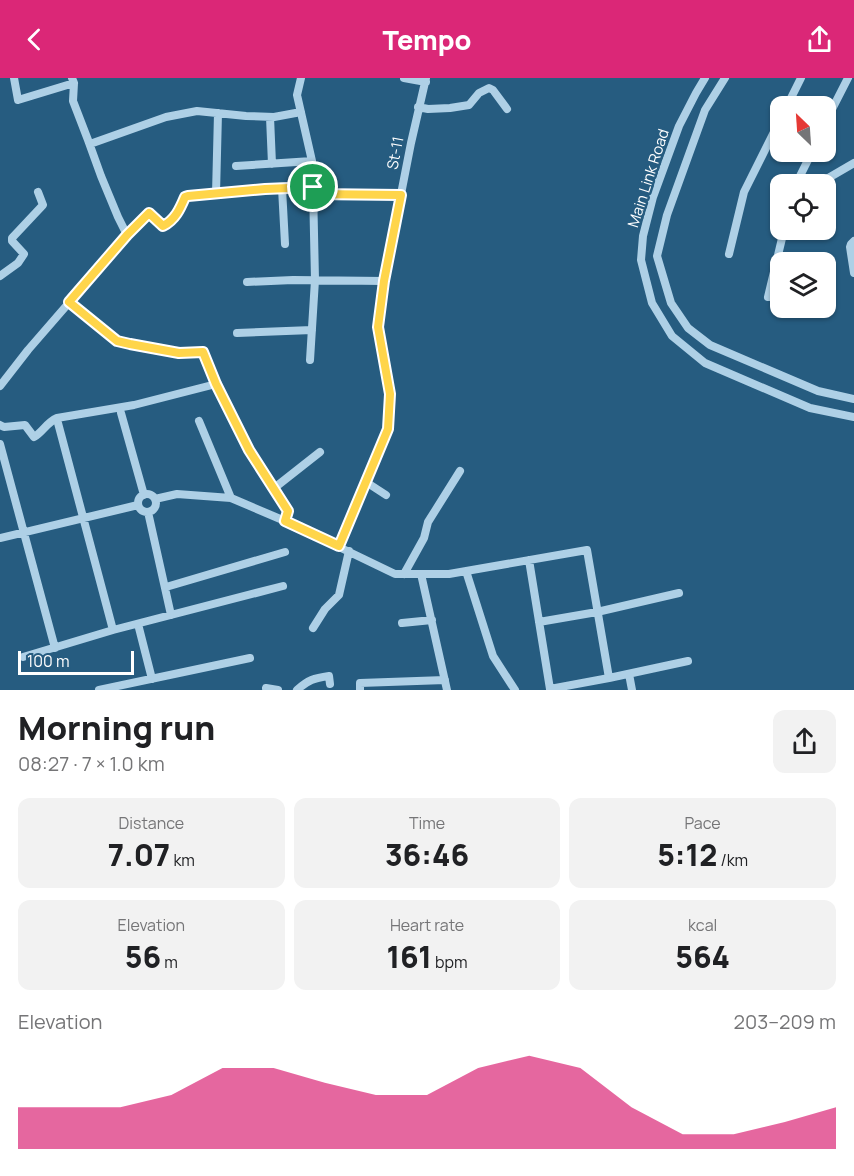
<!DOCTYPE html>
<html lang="en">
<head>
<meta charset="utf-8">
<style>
  :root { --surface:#fff; --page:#f2f2f2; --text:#202124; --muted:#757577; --accent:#db2777 }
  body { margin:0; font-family:Manrope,sans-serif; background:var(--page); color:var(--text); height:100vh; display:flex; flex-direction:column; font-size:22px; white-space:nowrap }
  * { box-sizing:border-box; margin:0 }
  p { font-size:20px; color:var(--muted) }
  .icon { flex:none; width:33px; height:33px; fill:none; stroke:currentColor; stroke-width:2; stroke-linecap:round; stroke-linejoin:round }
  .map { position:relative; height:612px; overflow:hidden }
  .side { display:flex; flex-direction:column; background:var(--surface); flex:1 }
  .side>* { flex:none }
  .needle { width:39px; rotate:335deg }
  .controls { position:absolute; left:770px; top:18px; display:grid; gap:12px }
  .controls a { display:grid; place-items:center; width:66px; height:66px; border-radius:12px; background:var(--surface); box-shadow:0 2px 4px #0004; font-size:30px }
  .scale { position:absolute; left:18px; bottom:15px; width:116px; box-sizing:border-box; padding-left:6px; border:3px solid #fff; border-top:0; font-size:16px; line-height:21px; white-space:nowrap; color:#fff; -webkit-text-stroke:4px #265c80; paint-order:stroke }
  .pin { position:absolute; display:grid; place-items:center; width:51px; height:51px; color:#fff; margin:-26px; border:3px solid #fff; border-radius:50%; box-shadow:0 2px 6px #0007 }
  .round { display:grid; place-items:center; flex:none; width:63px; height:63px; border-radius:12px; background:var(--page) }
  .headline { display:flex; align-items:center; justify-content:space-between; height:102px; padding:0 18px }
  h1 { font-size:33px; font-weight:800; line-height:45px }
  .metrics { display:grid; grid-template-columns:repeat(3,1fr); gap:9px; height:102px; padding:6px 18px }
  .metrics div { display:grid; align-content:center; border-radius:12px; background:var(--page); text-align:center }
  .metrics b { font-size:30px; font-weight:800 }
  .metrics small { font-size:16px; font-weight:400 }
  .metrics p { font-size:16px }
  .chart { height:168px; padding:12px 18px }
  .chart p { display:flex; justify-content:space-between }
  .chart svg { width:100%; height:108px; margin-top:6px; fill:var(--accent); opacity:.7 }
  header { display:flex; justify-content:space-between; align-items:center; height:78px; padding:0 18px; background:var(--accent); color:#fff; font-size:27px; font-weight:800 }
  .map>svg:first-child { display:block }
</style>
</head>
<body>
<header><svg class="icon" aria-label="back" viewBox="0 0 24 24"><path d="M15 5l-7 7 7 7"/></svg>Tempo<svg class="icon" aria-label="share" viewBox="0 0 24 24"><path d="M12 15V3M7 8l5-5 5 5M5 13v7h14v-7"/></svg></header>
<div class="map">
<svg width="854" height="612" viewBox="0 0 854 612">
  <rect width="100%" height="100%" fill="#265c80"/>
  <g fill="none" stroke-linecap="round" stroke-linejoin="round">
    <path stroke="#aed0e6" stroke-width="8" d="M 14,0 L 18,22 L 74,5
      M 72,0 L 74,5 L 73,23 L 88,62 L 101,98 L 118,139 L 127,157
      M 301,0 L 297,17 L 312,83 L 313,109 L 315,202 L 310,282
      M 404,0 L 426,4
      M 705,0 L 696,15 L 679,48 L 653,119 L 643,158 L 641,182 L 652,225 L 672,258 L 705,285 L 810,330 L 854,339
      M 725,0 L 705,32 L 667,137 L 657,178 L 671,225 L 688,250 L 710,267 L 818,313 L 854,321
      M 787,28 L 801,0
      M 418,29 L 428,31 L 450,30 L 469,27 L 479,15 L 489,10 L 493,12 L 507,31
      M 270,39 L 272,86
      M 825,45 L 848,0
      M 90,66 L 166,39 L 197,33 L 246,38 L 274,39 L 301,34
      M 236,88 L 312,83
      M 796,106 L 812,74
      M 818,106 L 854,85
      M 282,110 L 285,166
      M 216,116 L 218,35
      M 313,116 L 401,117
      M 854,163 L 851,166 L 850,169 L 854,195
      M 729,176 L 744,114 L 780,42
      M 0,198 L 18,185 L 24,176 L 12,163 L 12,160 L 43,127 L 38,114
      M 247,204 L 293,202 L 384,203
      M 768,219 L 784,152
      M 69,224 L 117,263 L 185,275 L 203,274 L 216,306 L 249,372 L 288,433 L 285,443
      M 237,255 L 312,252
      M 0,308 L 28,272 L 146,136 L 149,135 L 152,136 L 162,147 L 166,148 L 176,138 L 188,118 L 265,111 L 313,109
      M 121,335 L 144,417
      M 199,343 L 231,420
      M 0,347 L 4,349 L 25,347 L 34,359 C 43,354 46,345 57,340 L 134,327 L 216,306
      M 0,366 L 55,570
      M 366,404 L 386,417
      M 273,411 L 320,374
      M138 425a9 9 0 1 1 18 0a9 9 0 1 1-18 0Z
      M 155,421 L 177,416 L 231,420 L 285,443 L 395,496 L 449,496 L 587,472 L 609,600 L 550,611 L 529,482
      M 148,434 L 171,537
      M 0,460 L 138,427
      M 339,468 L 388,351 L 390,316 L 378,250 L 384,203 L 411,65 L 426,0
      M 466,493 L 493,578 L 515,612
      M 404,496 L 424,460 L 428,444 L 460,393
      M 421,496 L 447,612
      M 166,509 L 285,474
      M 539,544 L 597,534 L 679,515
      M 402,545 L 432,542
      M 138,546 L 152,601
      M 313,550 L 325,531 L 339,517 L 349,473
      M 113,552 L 283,508
      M 23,579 L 113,552 L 58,345
      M 629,596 L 632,612
      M 609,600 L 688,583
      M 266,610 L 278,612
      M 99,612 L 250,580
      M 297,612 C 308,602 314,600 329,598 L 330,606
      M 360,612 L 360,605 L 445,602"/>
  </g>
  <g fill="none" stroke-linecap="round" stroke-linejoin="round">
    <defs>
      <path id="route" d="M 313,109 L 313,116 L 401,117 L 384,203 L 378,249 L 390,316 L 388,351 L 339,468 L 285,443 L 288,433 L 249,372 L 216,306 L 203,274 L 179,275 L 130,266 L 117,263 L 69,224 L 127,157 L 149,135 L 163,148 C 175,142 180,131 185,119 L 188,118 L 265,111 Z"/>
    </defs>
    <use href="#route" stroke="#fff" stroke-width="12"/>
    <use href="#route" stroke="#ffd54a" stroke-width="8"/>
  </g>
  <g text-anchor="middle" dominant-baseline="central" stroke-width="5" stroke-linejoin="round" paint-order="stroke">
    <g font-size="15" fill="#fff" stroke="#265c80">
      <text transform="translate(395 75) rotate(-79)">St-11</text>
      <text transform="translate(648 100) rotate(-72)">Main Link Road</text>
    </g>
  </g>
</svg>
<div class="controls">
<a><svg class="needle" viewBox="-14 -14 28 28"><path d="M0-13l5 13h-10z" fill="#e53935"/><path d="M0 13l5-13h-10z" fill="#757577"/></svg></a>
<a><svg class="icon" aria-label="locate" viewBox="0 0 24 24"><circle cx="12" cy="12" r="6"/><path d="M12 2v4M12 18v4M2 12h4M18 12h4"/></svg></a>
<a><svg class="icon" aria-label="layers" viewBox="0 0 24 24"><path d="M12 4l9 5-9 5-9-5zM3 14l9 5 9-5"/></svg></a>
</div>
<div class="scale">100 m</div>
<div class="pin" style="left:313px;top:109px;background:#1e9e55"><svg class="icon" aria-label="arrive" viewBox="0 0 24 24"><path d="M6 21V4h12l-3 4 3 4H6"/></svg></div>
</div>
<section class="side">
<div class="headline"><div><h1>Morning run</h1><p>08:27 · 7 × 1.0 km</p></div><a class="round"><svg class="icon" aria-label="share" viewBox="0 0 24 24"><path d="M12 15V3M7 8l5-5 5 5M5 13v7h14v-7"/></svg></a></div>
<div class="metrics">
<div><p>Distance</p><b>7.07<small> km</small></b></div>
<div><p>Time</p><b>36:46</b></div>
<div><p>Pace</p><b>5:12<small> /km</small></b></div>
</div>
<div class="metrics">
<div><p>Elevation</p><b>56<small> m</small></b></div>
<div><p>Heart rate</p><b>161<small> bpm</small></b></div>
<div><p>kcal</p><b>564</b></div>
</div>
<div class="chart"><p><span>Elevation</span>203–209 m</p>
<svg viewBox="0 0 160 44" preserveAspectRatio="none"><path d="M0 44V27L10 27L20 27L30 22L40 11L50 11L60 17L70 22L80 22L90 11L100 6L110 11L120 27L130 38L140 38L150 33L160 27V44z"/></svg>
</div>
</section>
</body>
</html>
